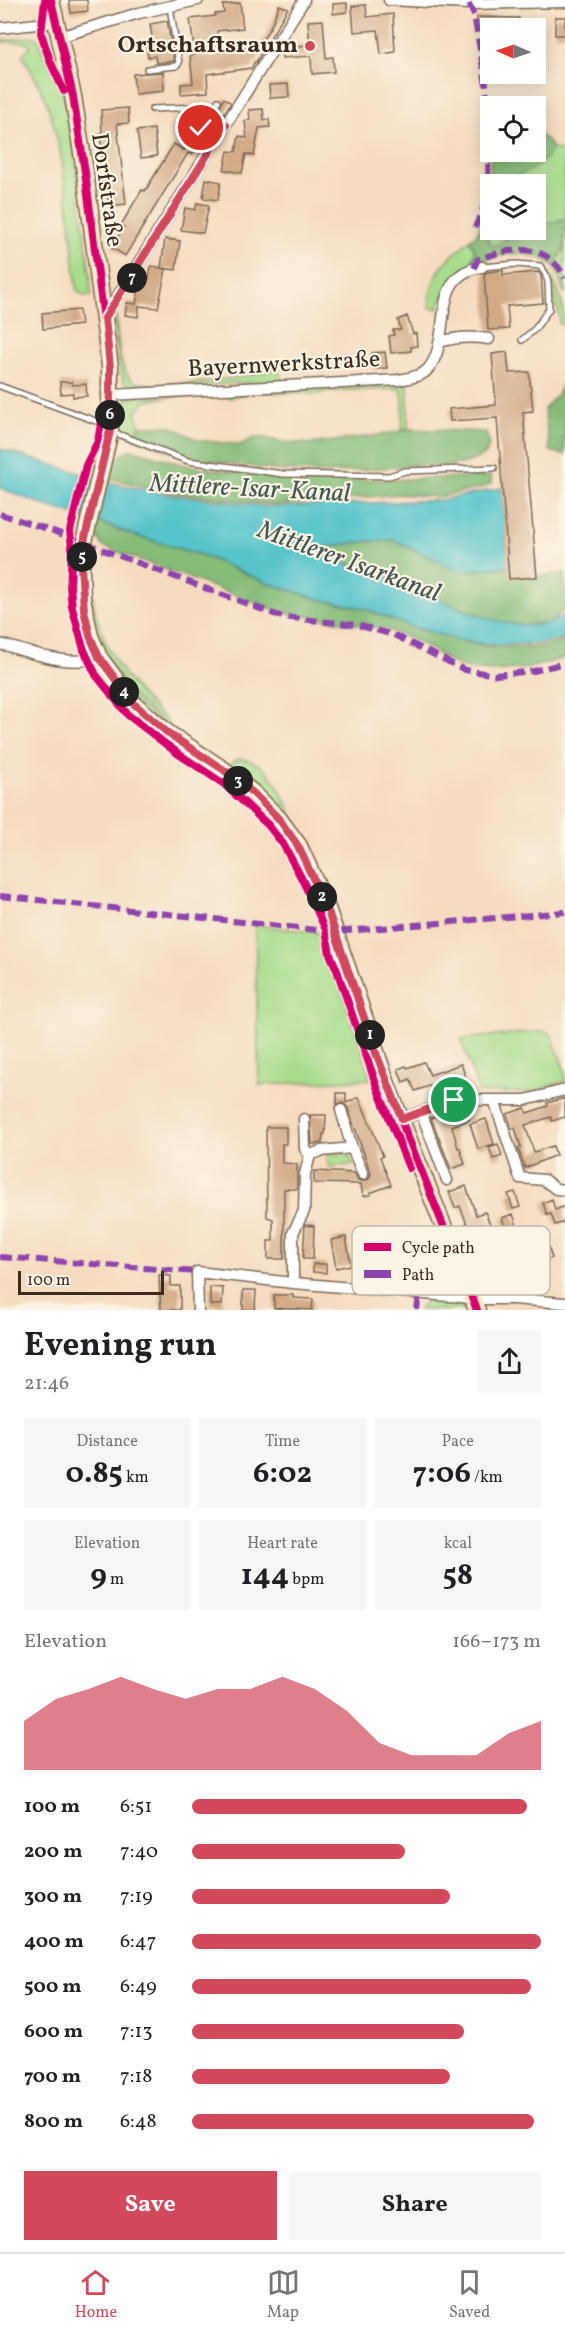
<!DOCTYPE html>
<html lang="en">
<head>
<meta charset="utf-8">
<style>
  :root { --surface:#fff; --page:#f6f6f6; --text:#202124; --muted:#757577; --line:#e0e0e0; --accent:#d1495b }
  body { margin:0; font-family:Vollkorn,serif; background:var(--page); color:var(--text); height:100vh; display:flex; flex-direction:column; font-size:22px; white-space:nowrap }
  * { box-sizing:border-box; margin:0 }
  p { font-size:20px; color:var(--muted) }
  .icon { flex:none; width:33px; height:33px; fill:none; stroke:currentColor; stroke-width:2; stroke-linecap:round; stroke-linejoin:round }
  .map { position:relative; height:1310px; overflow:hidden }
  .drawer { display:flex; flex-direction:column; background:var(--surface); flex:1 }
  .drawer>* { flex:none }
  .needle { width:39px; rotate:272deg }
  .buttons { position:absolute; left:480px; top:18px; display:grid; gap:12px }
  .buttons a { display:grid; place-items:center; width:66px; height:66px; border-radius:0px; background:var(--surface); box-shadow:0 3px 15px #0003; font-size:30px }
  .scale { position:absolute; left:18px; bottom:15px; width:146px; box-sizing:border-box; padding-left:6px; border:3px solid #3b2a1e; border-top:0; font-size:16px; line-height:21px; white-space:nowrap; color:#3b2a1e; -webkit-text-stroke:4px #fcf5e5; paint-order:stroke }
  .pin { position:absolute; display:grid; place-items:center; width:51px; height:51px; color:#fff; margin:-26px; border:3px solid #fff; border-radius:50%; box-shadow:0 2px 6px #0007 }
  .km { position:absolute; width:30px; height:30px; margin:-15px; border-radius:50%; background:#222; color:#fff; font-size:16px; line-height:30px; text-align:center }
  .round { display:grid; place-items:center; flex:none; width:63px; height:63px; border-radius:0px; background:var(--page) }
  .overview { display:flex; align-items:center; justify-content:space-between; height:102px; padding:0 24px }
  h1 { font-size:33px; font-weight:700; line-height:45px }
  .figures { display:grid; grid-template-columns:repeat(3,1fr); gap:9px; height:102px; padding:6px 24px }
  .figures div { display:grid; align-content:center; border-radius:0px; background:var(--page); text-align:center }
  .figures b { font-size:30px; font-weight:700 }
  .figures small { font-size:16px; font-weight:400 }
  .figures p { font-size:16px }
  .chart { height:168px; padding:12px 24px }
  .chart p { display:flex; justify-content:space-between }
  .chart svg { width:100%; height:108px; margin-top:6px; fill:var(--accent); opacity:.7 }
  .button { display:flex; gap:12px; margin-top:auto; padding:12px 24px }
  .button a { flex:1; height:69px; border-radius:0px; background:var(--accent); color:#fff; font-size:24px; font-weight:700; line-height:69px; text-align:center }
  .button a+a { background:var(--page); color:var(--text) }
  ul { padding:0 24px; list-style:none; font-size:20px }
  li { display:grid; grid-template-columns:96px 72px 1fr; align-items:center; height:45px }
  li i { height:15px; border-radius:8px; background:var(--accent) }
  .menu { display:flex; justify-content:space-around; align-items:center; height:84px; border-top:2px solid var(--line); background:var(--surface); font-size:16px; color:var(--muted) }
  .menu a { display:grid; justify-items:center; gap:3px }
  .menu .selected { color:var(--accent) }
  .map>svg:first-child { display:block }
</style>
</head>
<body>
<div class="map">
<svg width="565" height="1310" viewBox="0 0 565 1310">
  <rect width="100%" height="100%" fill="#fcf5e5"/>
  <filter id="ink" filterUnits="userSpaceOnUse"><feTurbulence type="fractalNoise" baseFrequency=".0167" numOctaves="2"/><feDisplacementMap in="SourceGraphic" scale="12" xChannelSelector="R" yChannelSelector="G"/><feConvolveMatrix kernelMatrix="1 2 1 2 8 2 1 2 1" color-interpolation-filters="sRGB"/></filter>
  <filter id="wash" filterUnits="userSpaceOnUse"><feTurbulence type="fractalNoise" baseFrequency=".008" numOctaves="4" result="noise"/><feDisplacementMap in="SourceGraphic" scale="24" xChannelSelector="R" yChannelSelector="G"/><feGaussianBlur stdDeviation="1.35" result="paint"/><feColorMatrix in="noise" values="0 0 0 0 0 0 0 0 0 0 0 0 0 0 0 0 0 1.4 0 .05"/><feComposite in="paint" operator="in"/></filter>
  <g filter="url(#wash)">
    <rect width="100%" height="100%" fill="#f5dcc0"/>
    <path fill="#a7dc8c" stroke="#718355" stroke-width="1.5" d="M 35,37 L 39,41 L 42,52 L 45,51 L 55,78 L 62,87 L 73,144 L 90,274 L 91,296 L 84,296 L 77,291 C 70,232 68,169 50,113 C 44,92 33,73 22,55 L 31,46 C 24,40 9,42 0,43 L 0,40 Z
      M 552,149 L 565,151 L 565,218 L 548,224 L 539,221 L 536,222 L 536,184 L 512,184 C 520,166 542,168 552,149 Z
      M 490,196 L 490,230 L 518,230 L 499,244 L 492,246 L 488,240 L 486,227 L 477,233 L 488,198 Z
      M 470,240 L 475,250 L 472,264 C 454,274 445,289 438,309 L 429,307 C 430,274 445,261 470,240 Z
      M 565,246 L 565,294 L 554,266 Z
      M 545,266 C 557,285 565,304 565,326 L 559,324 L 560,318 Z
      M 116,313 C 118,334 116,368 134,382 C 177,388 236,379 278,369 L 283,381 L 127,389 L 120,371 L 113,318 Z
      M 408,384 L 408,429 L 402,430 L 403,399 L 401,389 L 327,391 L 318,394 L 256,392 L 245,393 L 231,398 L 216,394 L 168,397 L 146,401 L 136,412 L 140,426 L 134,437 L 125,434 L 118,428 C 119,416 117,404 129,398 Z
      M 95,550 C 81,620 118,679 169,722 L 166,724 L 130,693 L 101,648 L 89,604 L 89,554 Z
      M 96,668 L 233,783 L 286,837 L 303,873 C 286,841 265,814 237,791 C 184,746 135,732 96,668 Z
      M 239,759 C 271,759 285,800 296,824 L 292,828 L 229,766 L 235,760 Z
      M 255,925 L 321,933 L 328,957 L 336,971 L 371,1079 L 259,1085 Z
      M 544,1031 L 551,1034 L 565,1071 L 565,1081 L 531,1092 L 479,1092 L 461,1039 Z
      M 347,1153 L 354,1165 L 328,1167 L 327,1154 Z
      M 425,1301 L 460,1303 L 469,1310 L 419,1310 Z"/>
    <path fill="#85bc78" stroke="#60734b" stroke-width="1.5" d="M 536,132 L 547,140 L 552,149 C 543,165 532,170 516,176 L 512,184 L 490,184 L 490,196 L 488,198 L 491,152 L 536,152 Z
      M 565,218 L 565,246 L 554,266 C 531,247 498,254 472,264 L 475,250 L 470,240 L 486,227 L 488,240 L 492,246 L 499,244 L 518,230 L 536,230 L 536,222 L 539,221 L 548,224 Z
      M 565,378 L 565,455 L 550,451 L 544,409 L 557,395 Z
      M 140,426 L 170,426 L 198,440 L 240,445 L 254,438 L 265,438 L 282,442 L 311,444 L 394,433 L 408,429 L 486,432 L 489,443 L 486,454 L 469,462 L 448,466 L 415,465 L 329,473 L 274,470 L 198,459 L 164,449 L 134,437 Z
      M 130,449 L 189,466 L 282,478 L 388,480 L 491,476 L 492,483 L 484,487 L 440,497 L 401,494 L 276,505 L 169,492 L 109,478 L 113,461 Z
      M 95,521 L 130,534 L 202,555 L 268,583 L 318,599 L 363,608 L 457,640 L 493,647 L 538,647 L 565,641 L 565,658 L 529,668 L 494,671 L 468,669 L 451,662 L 419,642 L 386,629 L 281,612 L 102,546 L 99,539 L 92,535 Z
      M 394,540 L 461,572 L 508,567 L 510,579 L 565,573 L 565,609 L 549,623 L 524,625 L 495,621 L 446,603 L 431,593 L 307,549 L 358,542 Z"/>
    <path fill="#56c4cb" stroke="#487774" stroke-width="1.5" d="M 0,449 L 112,483 L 166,494 L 272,507 L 442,500 L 502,488 L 508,566 L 461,572 L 394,540 L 358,542 L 308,550 L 431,593 C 459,612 514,631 548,623 C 554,622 560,617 565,615 L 565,638 L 539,644 L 493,645 L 458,640 L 406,625 L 363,608 L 318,599 L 268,583 L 202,555 L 130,534 L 99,522 L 44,505 L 0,488 Z"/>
    <g id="blocks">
      <path fill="#d2aa86" d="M 69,0 L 87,0 L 88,11 L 71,13 Z
        M 240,3 L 243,28 L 217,31 L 219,52 L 258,47 L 271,26 L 279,5 L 288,8 L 256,62 L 254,62 L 252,68 L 207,74 L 208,92 L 181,94 L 181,84 L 193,83 L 190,56 L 195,55 L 190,19 L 215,16 L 215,14 L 224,13 L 223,5 Z
        M 347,3 L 347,12 L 333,14 L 333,4 Z
        M 366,5 L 367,17 L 393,14 L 395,52 L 381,54 L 378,30 L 354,32 L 352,6 Z
        M 477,17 L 519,18 L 519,28 L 477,27 Z
        M 555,17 L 565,17 L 565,35 L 555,35 Z
        M 323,20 L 326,58 L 333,57 L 334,72 L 312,74 L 311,56 L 282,58 L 283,47 L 310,45 L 308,21 Z
        M 167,21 L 174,61 L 156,63 L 155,56 L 148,57 L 146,43 L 153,42 L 150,24 Z
        M 163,72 L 164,91 L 135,94 L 133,74 Z
        M 288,84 L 289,97 L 270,98 L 269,85 Z
        M 224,98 L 231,103 L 222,117 L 216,113 Z
        M 128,108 L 129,123 L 117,124 L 126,204 L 109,206 L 100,134 L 102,134 L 101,110 Z
        M 263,109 L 264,120 L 269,119 L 270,127 L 259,128 L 254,156 L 246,154 L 242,173 L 224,170 L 228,151 L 236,152 L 239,136 L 247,138 L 245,121 L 250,120 L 249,110 Z
        M 154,129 L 157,156 L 141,158 L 137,131 Z
        M 190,140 L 198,145 L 192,155 L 188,153 L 125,256 L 111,247 L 124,227 L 121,225 L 134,203 L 142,190 L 145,191 L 174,144 L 184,150 Z
        M 206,179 L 221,182 L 218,200 L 203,198 Z
        M 197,203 L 209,205 L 203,233 L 181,230 L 185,208 L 195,210 Z
        M 165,239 L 180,241 L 176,270 L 161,268 Z
        M 151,266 L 166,269 L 158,308 L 139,306 L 138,317 L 125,315 L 127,303 L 136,304 L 141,278 L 149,279 Z
        M 503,270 L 503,275 L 538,272 L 541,275 L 543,303 L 507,306 L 509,329 L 488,330 L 484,274 L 488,272 Z
        M 79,310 L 81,325 L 43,329 L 42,313 Z
        M 407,316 L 413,334 L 416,333 L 417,346 L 411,347 L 411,351 L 391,353 L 389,336 L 394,335 L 393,330 L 401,330 L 398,320 Z
        M 385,352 L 387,368 L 374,369 L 372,353 Z
        M 507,352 L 509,373 L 529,372 L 533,411 L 523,412 L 537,577 L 509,579 L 497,418 L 450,421 L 449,409 L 496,405 L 492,354 Z
        M 60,382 L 72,382 L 72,385 L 86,384 L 87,396 L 73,397 L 73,393 L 61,394 Z
        M 424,1062 L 430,1075 L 461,1064 L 466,1078 L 454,1082 L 456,1086 L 443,1091 L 440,1082 L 415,1091 L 410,1079 L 403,1082 L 398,1069 L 406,1066 L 407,1068 Z
        M 337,1093 L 346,1093 L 346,1103 L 359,1097 L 383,1156 L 380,1157 L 391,1185 L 370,1193 L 371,1195 L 363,1196 L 361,1184 L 314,1183 L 314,1171 L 354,1173 L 358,1180 L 363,1181 L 369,1179 L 371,1174 L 348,1108 L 343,1103 L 337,1104 Z
        M 565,1098 L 565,1117 L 552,1121 L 551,1117 L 525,1125 L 534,1152 L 553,1146 L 556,1155 L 525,1168 L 518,1148 L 521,1147 L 515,1128 L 512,1129 L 507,1114 L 525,1108 L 527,1113 L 548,1106 L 547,1103 Z
        M 467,1111 L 469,1120 L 452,1126 L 458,1148 L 460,1148 L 465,1164 L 451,1169 L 431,1118 L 447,1112 L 449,1117 Z
        M 310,1115 L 326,1115 L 325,1134 L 323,1134 L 322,1143 L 312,1144 Z
        M 486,1119 L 494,1144 L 478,1149 L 470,1124 Z
        M 266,1127 L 286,1127 L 286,1144 L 282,1144 L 282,1163 L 297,1164 L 297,1189 L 284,1189 L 284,1259 L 268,1259 L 268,1241 L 273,1241 L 273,1219 L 267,1217 Z
        M 498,1144 L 502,1156 L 493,1159 L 489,1147 Z
        M 466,1186 L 476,1215 L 485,1212 L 492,1229 L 479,1234 L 500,1283 L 482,1289 L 464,1240 L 472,1237 L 460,1206 L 455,1208 L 449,1192 Z
        M 515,1192 L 520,1207 L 513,1209 L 508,1194 Z
        M 552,1199 L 555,1210 L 565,1206 L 565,1222 L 555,1225 L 551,1214 L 547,1215 L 543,1203 Z
        M 513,1214 L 522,1240 L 519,1271 L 506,1270 L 509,1238 L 502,1218 Z
        M 305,1225 L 314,1226 L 313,1259 L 303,1259 Z
        M 544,1234 L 552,1258 L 537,1263 L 529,1240 Z
        M 346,1237 L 351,1265 L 336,1268 L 331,1240 Z
        M 313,1264 L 326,1264 L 326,1273 L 313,1272 Z
        M 159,1275 L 171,1276 L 171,1286 L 180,1286 L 180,1310 L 161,1310 Z
        M 210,1287 L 223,1288 L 222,1305 L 210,1305 Z
        M 243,1290 L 256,1290 L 255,1310 L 243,1310 Z
        M 274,1295 L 293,1295 L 293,1298 L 313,1299 L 312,1310 L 274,1308 Z"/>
    </g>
  </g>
  <g filter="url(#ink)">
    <use href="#blocks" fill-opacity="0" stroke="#7c6857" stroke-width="1.5"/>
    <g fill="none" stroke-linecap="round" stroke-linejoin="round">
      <defs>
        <path id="lane" d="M 147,69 L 176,66 L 179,63 L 170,7
          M 152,109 L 197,107 L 226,125
          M 202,128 L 218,101
          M 482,267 L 517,264 L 540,266 L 545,273 L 548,282 L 549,309 L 535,329 L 522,340
          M 0,386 L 101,423 L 110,431 L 188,461 L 283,474 L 389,476 L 405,471 L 494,468"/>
        <path id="street" d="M 389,0 L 469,4 L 565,2
          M 0,28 L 55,22
          M 59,37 L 139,13 L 198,0
          M 104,318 L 304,0
          M 439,342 C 456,337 471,336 489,339
          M 110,395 L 399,380 C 408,378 422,377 428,369 C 454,339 427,274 482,267
          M 0,644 C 31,652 68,668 99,657
          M 494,1100 L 520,1178 L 544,1180 L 556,1189 L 565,1190
          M 341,1110 L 352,1148
          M 421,1112 L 447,1180
          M 304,1119 L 305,1149 L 310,1155
          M 402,1119 L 454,1100 L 525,1100 L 565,1090
          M 293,1283 L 293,1233 L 304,1211 L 305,1174 L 310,1155 L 321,1151 L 352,1148 L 363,1174
          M 198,1310 L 197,1272 L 293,1283 L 461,1297 L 473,1299 L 512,1299 L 565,1303"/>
        <path id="secondary" d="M 51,0 L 73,96 L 85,172 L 110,367 L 110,431 L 84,542 L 81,566 L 82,598 L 90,636 L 99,657 L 133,703 L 169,734 L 224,770 L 253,793 L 279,819 L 299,846 L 327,908 L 389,1090 L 477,1310"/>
      </defs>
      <use href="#lane" stroke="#7c6857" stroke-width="8"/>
      <use href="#street" stroke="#7c6857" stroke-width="13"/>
      <use href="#secondary" stroke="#7c6857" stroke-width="19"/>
      <path stroke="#7c6857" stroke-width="1.5" stroke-dasharray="4.5 4.5" stroke-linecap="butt" d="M 43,49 L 46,48"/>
      <use href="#lane" stroke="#fff" stroke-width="5"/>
      <use href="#street" stroke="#fff" stroke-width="10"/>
      <use href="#secondary" stroke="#fae7c3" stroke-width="16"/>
      <path stroke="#8e44ad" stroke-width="6" stroke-dasharray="12 6" stroke-linecap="butt" d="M 469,4 L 474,15 L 487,90 L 489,132 L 488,181 L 484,206 L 474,230
        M 474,268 L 478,259 C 512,248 546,240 565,278
        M 0,514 L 53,531 L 282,617 L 357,625 L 394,635 L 465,670 L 496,675 L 534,671 L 565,663
        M 0,896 L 335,932 L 565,912
        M 0,1257 L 197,1272
        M 417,1310 L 419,1294"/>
      <defs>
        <path id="cycleway" d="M 45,0 L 41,33 L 50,61 L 64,91
          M 51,0 L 73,96 L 85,172 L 110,367 L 110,431 L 84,542 L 81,566 L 82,598 L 90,636 L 99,657 L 133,703 L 169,734 L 224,770 L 253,793 L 279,819 L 299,846 L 327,908 L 389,1090 L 477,1310
          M 101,424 L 98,441 L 86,465 L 70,531 L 72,548 L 70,587 L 72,607 L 84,650 L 96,675 L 128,715 L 180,755 L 224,784 L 268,825 L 283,844 L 302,879 L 326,930 L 330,954 L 337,970 L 377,1087 L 409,1168"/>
      </defs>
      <use href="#cycleway" stroke="#fcf5e5" stroke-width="11"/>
      <use href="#cycleway" stroke="#d6006c" stroke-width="8"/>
    </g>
  </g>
  <g fill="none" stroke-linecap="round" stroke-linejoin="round" filter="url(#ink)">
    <defs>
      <path id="route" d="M 201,128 L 209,114 L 226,125 L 105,318 L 110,367 L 110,431 L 84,542 L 81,566 L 84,610 L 90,636 L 99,657 L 133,703 L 169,734 L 224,770 L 253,793 L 279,819 L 298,846 L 327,908 L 376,1053 L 402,1119 L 454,1100"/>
    </defs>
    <use href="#route" stroke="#fff" stroke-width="12"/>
    <use href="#route" stroke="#d1495b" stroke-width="8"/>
  </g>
  <circle fill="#d1495b" stroke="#fcf5e5" stroke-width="2" cx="310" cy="46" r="6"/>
  <g text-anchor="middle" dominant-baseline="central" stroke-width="4.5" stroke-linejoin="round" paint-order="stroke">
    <g font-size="24" font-weight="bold" fill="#3b2a1e" stroke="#fcf5e5" text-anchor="end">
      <text x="298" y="46">Ortschaftsraum</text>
    </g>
    <g font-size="24" fill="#3b2a1e" stroke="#fcf5e5">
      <text transform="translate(106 190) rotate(82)">Dorfstraße</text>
      <text transform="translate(284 365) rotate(-3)">Bayernwerkstraße</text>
    </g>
    <g font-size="26" font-style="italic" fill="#435852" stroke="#fcf5e5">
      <text transform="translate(250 489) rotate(3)">Mittlere-Isar-Kanal</text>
      <text transform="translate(349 562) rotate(20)">Mittlerer Isarkanal</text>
    </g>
  </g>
  <rect x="352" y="1226" width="198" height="69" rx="9" fill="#fcf5e5" stroke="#c2b8a9" stroke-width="1.5"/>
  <rect x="364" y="1243" width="27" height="8" fill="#d6006c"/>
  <rect x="364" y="1270" width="27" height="8" fill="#8e44ad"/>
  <g font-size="16" fill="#3b2a1e">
    <text x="402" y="1253">Cycle path</text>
    <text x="402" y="1280">Path</text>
  </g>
</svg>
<div class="buttons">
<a><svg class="needle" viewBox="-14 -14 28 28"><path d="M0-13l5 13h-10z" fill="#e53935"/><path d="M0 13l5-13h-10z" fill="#757577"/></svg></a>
<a><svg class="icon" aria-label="locate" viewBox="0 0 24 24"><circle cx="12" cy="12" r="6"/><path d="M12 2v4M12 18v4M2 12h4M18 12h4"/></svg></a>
<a><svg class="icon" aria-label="layers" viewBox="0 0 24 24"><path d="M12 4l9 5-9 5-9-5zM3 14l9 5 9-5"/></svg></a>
</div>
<div class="scale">100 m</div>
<div class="pin" style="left:454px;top:1100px;background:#1e9e55"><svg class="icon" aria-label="arrive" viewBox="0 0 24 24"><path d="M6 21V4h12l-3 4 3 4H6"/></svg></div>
<div class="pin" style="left:201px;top:128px;background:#d93025"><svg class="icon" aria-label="check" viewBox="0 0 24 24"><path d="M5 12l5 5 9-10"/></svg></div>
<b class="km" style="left:370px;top:1035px">1</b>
<b class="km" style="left:322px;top:897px">2</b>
<b class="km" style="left:238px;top:781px">3</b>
<b class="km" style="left:124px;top:692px">4</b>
<b class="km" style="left:82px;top:557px">5</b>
<b class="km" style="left:110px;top:415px">6</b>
<b class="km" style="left:132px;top:278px">7</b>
</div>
<section class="drawer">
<div class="overview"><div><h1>Evening run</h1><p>21:46</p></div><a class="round"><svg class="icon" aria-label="share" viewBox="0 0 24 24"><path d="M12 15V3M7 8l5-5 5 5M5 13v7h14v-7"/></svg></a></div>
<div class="figures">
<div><p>Distance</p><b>0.85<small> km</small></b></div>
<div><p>Time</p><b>6:02</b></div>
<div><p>Pace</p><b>7:06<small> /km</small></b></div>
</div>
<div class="figures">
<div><p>Elevation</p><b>9<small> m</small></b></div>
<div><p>Heart rate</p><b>144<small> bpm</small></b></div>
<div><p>kcal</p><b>58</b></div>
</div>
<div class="chart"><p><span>Elevation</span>166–173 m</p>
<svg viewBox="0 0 160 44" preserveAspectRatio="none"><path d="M0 44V24L10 15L20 11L30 6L40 11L50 15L60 11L70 11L80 6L90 11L100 20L110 33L120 38L130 38L140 38L150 29L160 24V44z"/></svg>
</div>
<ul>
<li><b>100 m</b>6:51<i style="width:96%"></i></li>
<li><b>200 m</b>7:40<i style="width:61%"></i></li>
<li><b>300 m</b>7:19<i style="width:74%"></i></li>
<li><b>400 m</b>6:47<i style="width:100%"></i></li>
<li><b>500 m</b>6:49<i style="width:97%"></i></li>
<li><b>600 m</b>7:13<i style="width:78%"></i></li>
<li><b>700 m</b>7:18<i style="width:74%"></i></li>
<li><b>800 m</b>6:48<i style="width:98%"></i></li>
</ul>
<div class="button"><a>Save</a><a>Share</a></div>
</section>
<nav class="menu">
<a class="selected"><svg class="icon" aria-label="home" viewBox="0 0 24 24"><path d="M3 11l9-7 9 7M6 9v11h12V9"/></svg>Home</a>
<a><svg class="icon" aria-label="map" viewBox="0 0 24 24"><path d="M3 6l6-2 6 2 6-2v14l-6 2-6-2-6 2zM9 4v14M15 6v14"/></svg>Map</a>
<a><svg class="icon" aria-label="saved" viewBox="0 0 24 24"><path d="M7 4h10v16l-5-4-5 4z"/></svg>Saved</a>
</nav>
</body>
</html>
